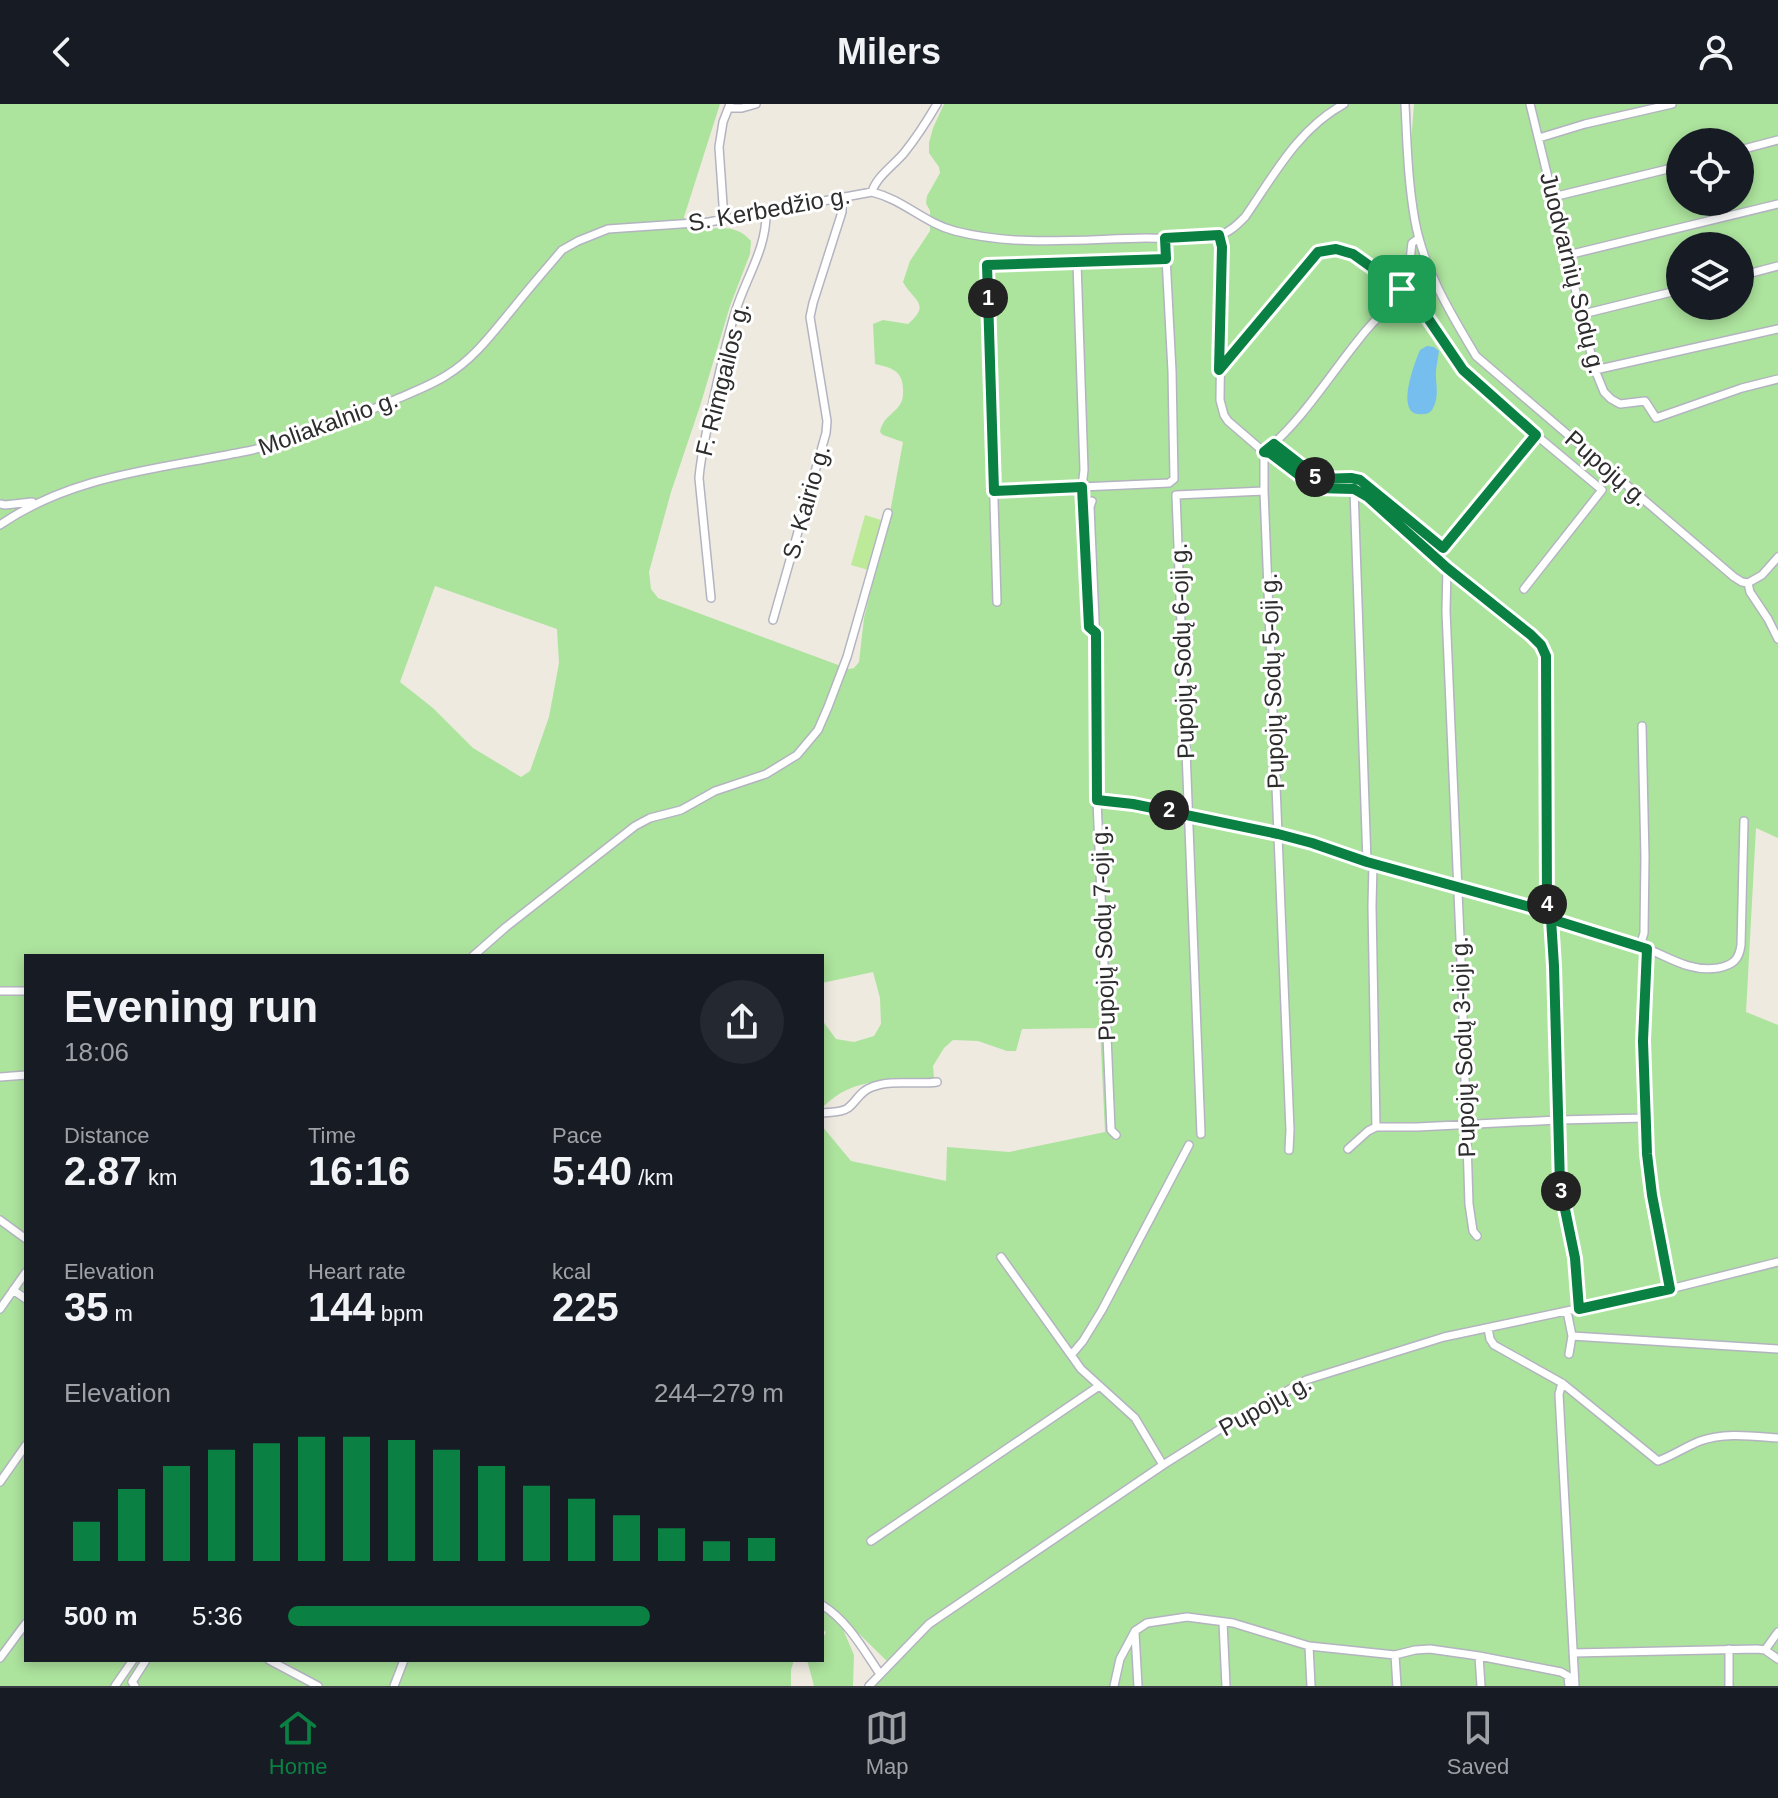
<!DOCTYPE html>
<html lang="en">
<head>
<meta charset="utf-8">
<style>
  :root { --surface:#171b24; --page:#242831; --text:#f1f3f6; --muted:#9ea1a6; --line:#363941; --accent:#0b8043 }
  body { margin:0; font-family:Helvetica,sans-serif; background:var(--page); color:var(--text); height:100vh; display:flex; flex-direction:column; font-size:30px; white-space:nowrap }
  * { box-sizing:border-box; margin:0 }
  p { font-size:26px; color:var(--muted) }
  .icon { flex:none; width:44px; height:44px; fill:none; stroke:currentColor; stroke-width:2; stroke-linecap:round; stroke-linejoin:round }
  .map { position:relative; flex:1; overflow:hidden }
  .side { position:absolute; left:24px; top:850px; width:800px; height:708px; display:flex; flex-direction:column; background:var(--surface); border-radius:0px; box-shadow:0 4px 12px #0003 }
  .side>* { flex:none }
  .tools { position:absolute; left:1666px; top:24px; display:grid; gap:16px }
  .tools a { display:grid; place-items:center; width:88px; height:88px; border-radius:50%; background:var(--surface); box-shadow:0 4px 12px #0003; font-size:40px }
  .pin { position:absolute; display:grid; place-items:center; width:68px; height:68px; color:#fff; margin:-34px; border-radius:16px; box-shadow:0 4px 12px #0006 }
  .km { position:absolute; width:40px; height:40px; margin:-20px; border-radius:50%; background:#222; color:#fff; font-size:22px; line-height:40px; text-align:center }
  .round { display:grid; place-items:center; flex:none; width:84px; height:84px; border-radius:42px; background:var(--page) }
  .headline { display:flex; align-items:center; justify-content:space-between; height:136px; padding:0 40px }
  h1 { font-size:44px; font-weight:600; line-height:60px }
  .stats { display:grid; grid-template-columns:repeat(3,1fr); gap:12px; height:136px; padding:8px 40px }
  .stats div { display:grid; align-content:center }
  .stats b { font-size:40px; font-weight:600 }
  .stats small { font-size:22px; font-weight:400 }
  .stats p { font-size:22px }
  .chart { height:224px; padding:16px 40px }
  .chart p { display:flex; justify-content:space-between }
  .chart svg { width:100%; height:144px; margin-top:8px; stroke:var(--accent); stroke-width:6 }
  ul { padding:0 40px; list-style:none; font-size:26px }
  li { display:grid; grid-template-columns:128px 96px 1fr; align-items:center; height:60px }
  li i { height:20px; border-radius:10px; background:var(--accent) }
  header { display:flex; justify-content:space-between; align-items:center; height:104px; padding:0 40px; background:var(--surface); font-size:36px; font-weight:600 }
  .tab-bar { display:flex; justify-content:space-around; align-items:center; height:112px; border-top:2px solid var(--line); background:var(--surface); font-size:22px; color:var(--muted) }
  .tab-bar a { display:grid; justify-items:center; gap:4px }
  .tab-bar .active { color:var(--accent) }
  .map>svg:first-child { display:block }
</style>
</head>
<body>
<header><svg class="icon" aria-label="back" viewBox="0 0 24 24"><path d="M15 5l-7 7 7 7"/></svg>Milers<svg class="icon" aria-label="person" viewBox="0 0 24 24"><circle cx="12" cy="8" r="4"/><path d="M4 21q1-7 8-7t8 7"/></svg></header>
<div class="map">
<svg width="1778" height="1582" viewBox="0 0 1778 1582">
  <rect width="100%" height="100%" fill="#eeeae0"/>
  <path fill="#ace39d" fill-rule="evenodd" d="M 0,0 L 720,0 L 684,113 L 688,126 L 692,127 C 716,125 734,118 751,137 L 750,150 L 730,202 L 700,302 L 671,388 L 649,468 L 651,485 L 658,494 L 849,565 L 854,564 L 859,558 L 864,514 L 889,414 L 903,338 L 883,331 L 880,328 C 883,314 891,312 899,302 C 902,298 903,294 903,289 C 904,268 894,264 875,260 L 873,220 L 883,216 L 908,220 C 932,199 913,197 903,178 L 910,157 L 930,127 L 930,107 L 926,99 L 927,92 L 940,69 L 939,63 L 929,49 L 929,39 L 933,24 L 944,0 L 1401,0 L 1403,40 L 1411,39 L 1414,0 L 1778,0 L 1778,734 L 1756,724 L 1746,908 L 1778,921 L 1778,1582 L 875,1582 L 892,1562 L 851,1522 L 842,1523 L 854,1551 L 853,1582 L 814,1582 L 807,1556 L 822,1556 L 822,1536 L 826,1528 L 822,1525 L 822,1022 L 851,1057 L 946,1077 L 947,1043 L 1009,1048 L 1105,1028 L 1100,924 L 1022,925 L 1016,947 L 1007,947 L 978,937 L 953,936 L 944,944 L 933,962 L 934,975 C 891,980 856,969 822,1004 L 822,916 L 836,935 L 854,938 L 874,932 L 881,920 L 880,894 L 873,868 L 822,879 L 822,852 L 26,852 L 26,1556 L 794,1556 L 791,1566 L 791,1582 L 0,1582 ZM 1680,38 L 1740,38 L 1740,98 L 1680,98 ZM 1680,142 L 1740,142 L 1740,202 L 1680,202 ZM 435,482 L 557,525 L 559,559 L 549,613 L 530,667 L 521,673 L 473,644 L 433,604 L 400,578 Z"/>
  <path fill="#bdea99" d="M 865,411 L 881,416 L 868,466 L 851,461 Z"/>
  <path fill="#75beed" d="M 1427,242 L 1434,243 L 1439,247 C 1438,253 1437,259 1436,266 C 1435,278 1440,292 1433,304 C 1431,308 1428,310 1423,310 C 1393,314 1415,258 1420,246 Z"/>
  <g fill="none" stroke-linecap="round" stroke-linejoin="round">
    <defs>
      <path id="minor" d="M 1405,0 C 1407,39 1408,79 1415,117 C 1424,166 1451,210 1476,252 L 1734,473 L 1742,478 L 1748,479 L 1750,488 L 1768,515 L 1778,535
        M 1530,0 L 1595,266 L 1604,288 L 1611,295 L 1620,300 L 1645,297 L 1656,314 L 1742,284 L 1778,275
        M 729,4 L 742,4 L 756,0
        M 1539,34 L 1585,20 L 1672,0
        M 1740,46 L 1778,36
        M 872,88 C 876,73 894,61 904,49 C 917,33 927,17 937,0
        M 1553,93 L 1680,62
        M 724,115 L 719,43 L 723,18 L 730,0
        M 1219,131 L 1222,143 L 1220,296 L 1224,311 L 1228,317 L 1264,348 L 1270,349 L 1316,384 L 1354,385 L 1368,393 L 1447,464 L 1531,531 L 1541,541 L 1546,552 L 1546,809
        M 1568,151 L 1778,100
        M 1077,159 L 1084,366 L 1082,383 L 1089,523 L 1096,529
        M 1740,172 L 1778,162
        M 1583,210 L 1680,186
        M 1219,266 L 1318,148 L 1336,145 L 1353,150 L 1411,193 L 1423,207 L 1463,266 L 1536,331 L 1602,386 L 1524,485
        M 1595,266 L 1778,225
        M 1274,340 L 1319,375 L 1351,374 L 1360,376 L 1443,444 L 1536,331
        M 1264,348 L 1264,387 L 1290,1026 L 1289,1046
        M 1264,348 C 1302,317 1329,272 1360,234 C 1373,216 1399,196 1406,176 C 1411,165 1410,151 1412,139 L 1419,134
        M 1354,385 L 1367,758
        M 994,387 L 1169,379 L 1174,375 L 1172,267 L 1165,134
        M 1092,397 L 1090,403 L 1095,517 L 1097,696 L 1111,1026 L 1116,1031
        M 0,400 L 5,401 L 32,398
        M 0,421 C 72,371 159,365 242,348 C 294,338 343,318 392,297 C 410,289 430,282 447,271 C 475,254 494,227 515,202 C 530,183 546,165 562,146 L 578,137 L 608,125 L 709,118 L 872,88 C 904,96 924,119 955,127 C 1017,143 1083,135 1146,134 C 1167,134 1202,137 1220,131 C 1230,128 1238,120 1245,113 C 1274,71 1298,25 1344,0
        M 1447,464 L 1446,507 L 1462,881 L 1469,1100 L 1473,1127 L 1477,1132
        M 1748,479 L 1762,471 L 1778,453
        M 711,494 L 699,374 C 701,351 706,329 711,307 C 718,274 725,241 735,209 C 745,175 767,145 766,108
        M 997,498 L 987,161 L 1166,155
        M 773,516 L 826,329 L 827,317 L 810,213 L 813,199 L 842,108 L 842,92
        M 1097,696 L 1133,700 L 1278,730 L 1312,739 L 1367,758 L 1530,803 L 1546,809 L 1551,815 C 1579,823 1607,831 1635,840 C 1664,849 1686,869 1718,864 C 1733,861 1739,856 1741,841 L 1744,717
        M 1373,760 L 1372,802 L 1376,1023
        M 1551,815 L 1560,1081 L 1575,1154 L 1579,1205
        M 1640,842 L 1644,829 L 1645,753 L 1642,622
        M 1647,845 L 1643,937 L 1647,1050 L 1652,1091 L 1670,1185
        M 473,852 L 506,823 L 635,722 L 650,714 L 681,706 L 715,687 L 766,670 L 797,651 L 818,626 L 828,603 L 847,553 L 888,409
        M 0,887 L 26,887
        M 0,973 L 26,971
        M 822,1009 C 830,1008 841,1009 848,1004 C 857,997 860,987 872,983 C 892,975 916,981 937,978
        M 1201,1030 L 1176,391 L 1264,387
        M 1348,1045 L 1368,1027 L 1376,1023 L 1417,1023 L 1558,1016 L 1645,1014
        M 0,1116 L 26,1135
        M 1001,1153 L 1081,1265 L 1135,1314 L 1163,1361
        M 13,1186 L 26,1195
        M 0,1205 L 26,1168
        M 1567,1207 L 1572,1232 L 1569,1250
        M 1488,1224 L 1490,1235 L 1494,1241 L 1562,1279 L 1658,1357 C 1672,1352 1685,1343 1700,1337 C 1724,1328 1752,1332 1778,1334
        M 1572,1232 L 1778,1245
        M 1072,1250 L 1083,1237 L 1102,1206 L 1189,1041
        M 1562,1279 L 1559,1290 L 1575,1582
        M 0,1378 L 26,1341
        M 871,1437 L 1099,1282
        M 822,1501 C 848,1517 863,1545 880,1570
        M 1223,1518 L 1226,1582
        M 1135,1529 L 1138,1582
        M 1309,1542 L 1311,1582
        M 1729,1545 L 1729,1582
        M 1765,1546 L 1778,1528
        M 1573,1549 L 1757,1545 L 1765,1546 L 1778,1555
        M 1395,1551 L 1397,1582
        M 1479,1552 L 1481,1582
        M 0,1554 L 26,1519
        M 269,1556 L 318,1582
        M 115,1582 L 133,1556
        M 135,1582 L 132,1578 L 146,1556
        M 394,1582 L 404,1556
        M 869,1582 L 929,1520 L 1163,1361 L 1225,1322 L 1306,1276 L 1444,1233 L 1670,1185 L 1778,1158
        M 1114,1582 L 1120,1555 L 1135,1527 L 1147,1519 L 1187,1513 L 1233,1519 L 1309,1542 L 1395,1551 L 1415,1546 L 1430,1545 L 1479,1552 L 1561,1568 L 1568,1572 L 1569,1582"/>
    </defs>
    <use href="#minor" stroke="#b3b4c0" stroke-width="10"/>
    <use href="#minor" stroke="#fff" stroke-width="7"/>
  </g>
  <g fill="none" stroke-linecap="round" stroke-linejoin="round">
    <defs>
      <path id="route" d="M 1402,185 L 1353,150 L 1336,145 L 1318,148 L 1219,266 L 1222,143 L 1219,131 L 1165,134 L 1166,155 L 987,161 L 994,387 L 1082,383 L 1089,523 L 1096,529 L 1097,696 L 1133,700 L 1278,730 L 1312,739 L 1367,758 L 1530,803 L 1546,809 L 1551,815 L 1554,862 L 1560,1081 L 1575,1154 L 1579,1205 L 1670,1185 L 1652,1091 L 1647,1050 L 1643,937 L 1647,845 L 1551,815 L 1546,809 L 1547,801 L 1546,552 L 1541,541 L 1531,531 L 1447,464 L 1368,393 L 1354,385 L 1316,384 L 1270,349 L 1264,348 L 1274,340 L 1319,375 L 1351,374 L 1360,376 L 1443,444 L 1536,331 L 1463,266 L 1423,207 L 1402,185"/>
    </defs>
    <use href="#route" stroke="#fff" stroke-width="16"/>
    <use href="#route" stroke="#0b8043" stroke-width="10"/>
  </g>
  <g text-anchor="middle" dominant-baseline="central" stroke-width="6" stroke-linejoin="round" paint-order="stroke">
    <g font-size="24" fill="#2d2d2d" stroke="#fff">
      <text transform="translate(769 105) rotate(-10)">S. Kerbedžio g.</text>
      <text transform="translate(1573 169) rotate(76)">Juodvarnių Sodų g.</text>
      <text transform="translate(722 275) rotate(-76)">F. Rimgailos g.</text>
      <text transform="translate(328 319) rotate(-20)">Moliakalnio g.</text>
      <text transform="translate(1607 364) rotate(41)">Pupojų g.</text>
      <text transform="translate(806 398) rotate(-74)">S. Kairio g.</text>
      <text transform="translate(1182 547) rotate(-92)">Pupojų Sodų 6-oji g.</text>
      <text transform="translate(1272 577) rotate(-92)">Pupojų Sodų 5-oji g.</text>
      <text transform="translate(1103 829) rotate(-92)">Pupojų Sodų 7-oji g.</text>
      <text transform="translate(1463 943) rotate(-92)">Pupojų Sodų 3-ioji g.</text>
      <text transform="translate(1265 1301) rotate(-29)">Pupojų g.</text>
    </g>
  </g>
</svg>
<div class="tools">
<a><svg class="icon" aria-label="locate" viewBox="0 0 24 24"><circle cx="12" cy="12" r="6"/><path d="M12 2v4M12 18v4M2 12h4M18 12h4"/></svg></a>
<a><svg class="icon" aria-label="layers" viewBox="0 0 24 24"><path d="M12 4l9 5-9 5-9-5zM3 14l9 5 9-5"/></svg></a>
</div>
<div class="pin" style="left:1402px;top:185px;background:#1e9e55"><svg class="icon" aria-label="arrive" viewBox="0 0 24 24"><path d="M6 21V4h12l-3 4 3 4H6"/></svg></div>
<b class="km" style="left:988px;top:194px">1</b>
<b class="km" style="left:1169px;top:706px">2</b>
<b class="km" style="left:1561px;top:1087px">3</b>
<b class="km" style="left:1547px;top:800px">4</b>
<b class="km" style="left:1315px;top:373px">5</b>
<section class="side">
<div class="headline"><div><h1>Evening run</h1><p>18:06</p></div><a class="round"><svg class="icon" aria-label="share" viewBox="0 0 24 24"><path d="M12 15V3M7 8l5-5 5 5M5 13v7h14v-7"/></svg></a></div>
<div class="stats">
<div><p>Distance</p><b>2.87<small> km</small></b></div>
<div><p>Time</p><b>16:16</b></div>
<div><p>Pace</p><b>5:40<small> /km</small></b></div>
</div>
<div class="stats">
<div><p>Elevation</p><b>35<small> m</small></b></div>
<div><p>Heart rate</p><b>144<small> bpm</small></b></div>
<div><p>kcal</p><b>225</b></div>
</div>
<div class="chart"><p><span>Elevation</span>244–279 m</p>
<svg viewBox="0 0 160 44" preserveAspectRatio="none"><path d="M5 44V32M15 44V22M25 44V15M35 44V10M45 44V8M55 44V6M65 44V6M75 44V7M85 44V10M95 44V15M105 44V21M115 44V25M125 44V30M135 44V34M145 44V38M155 44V37"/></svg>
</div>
<ul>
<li><b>500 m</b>5:36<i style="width:73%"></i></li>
</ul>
</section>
</div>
<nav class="tab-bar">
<a class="active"><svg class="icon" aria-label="home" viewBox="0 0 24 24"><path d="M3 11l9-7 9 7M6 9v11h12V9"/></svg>Home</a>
<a><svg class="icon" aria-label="map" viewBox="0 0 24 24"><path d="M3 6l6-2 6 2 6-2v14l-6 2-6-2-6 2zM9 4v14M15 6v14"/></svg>Map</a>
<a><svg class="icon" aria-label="saved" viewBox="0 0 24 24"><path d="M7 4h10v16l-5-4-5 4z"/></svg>Saved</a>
</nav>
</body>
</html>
